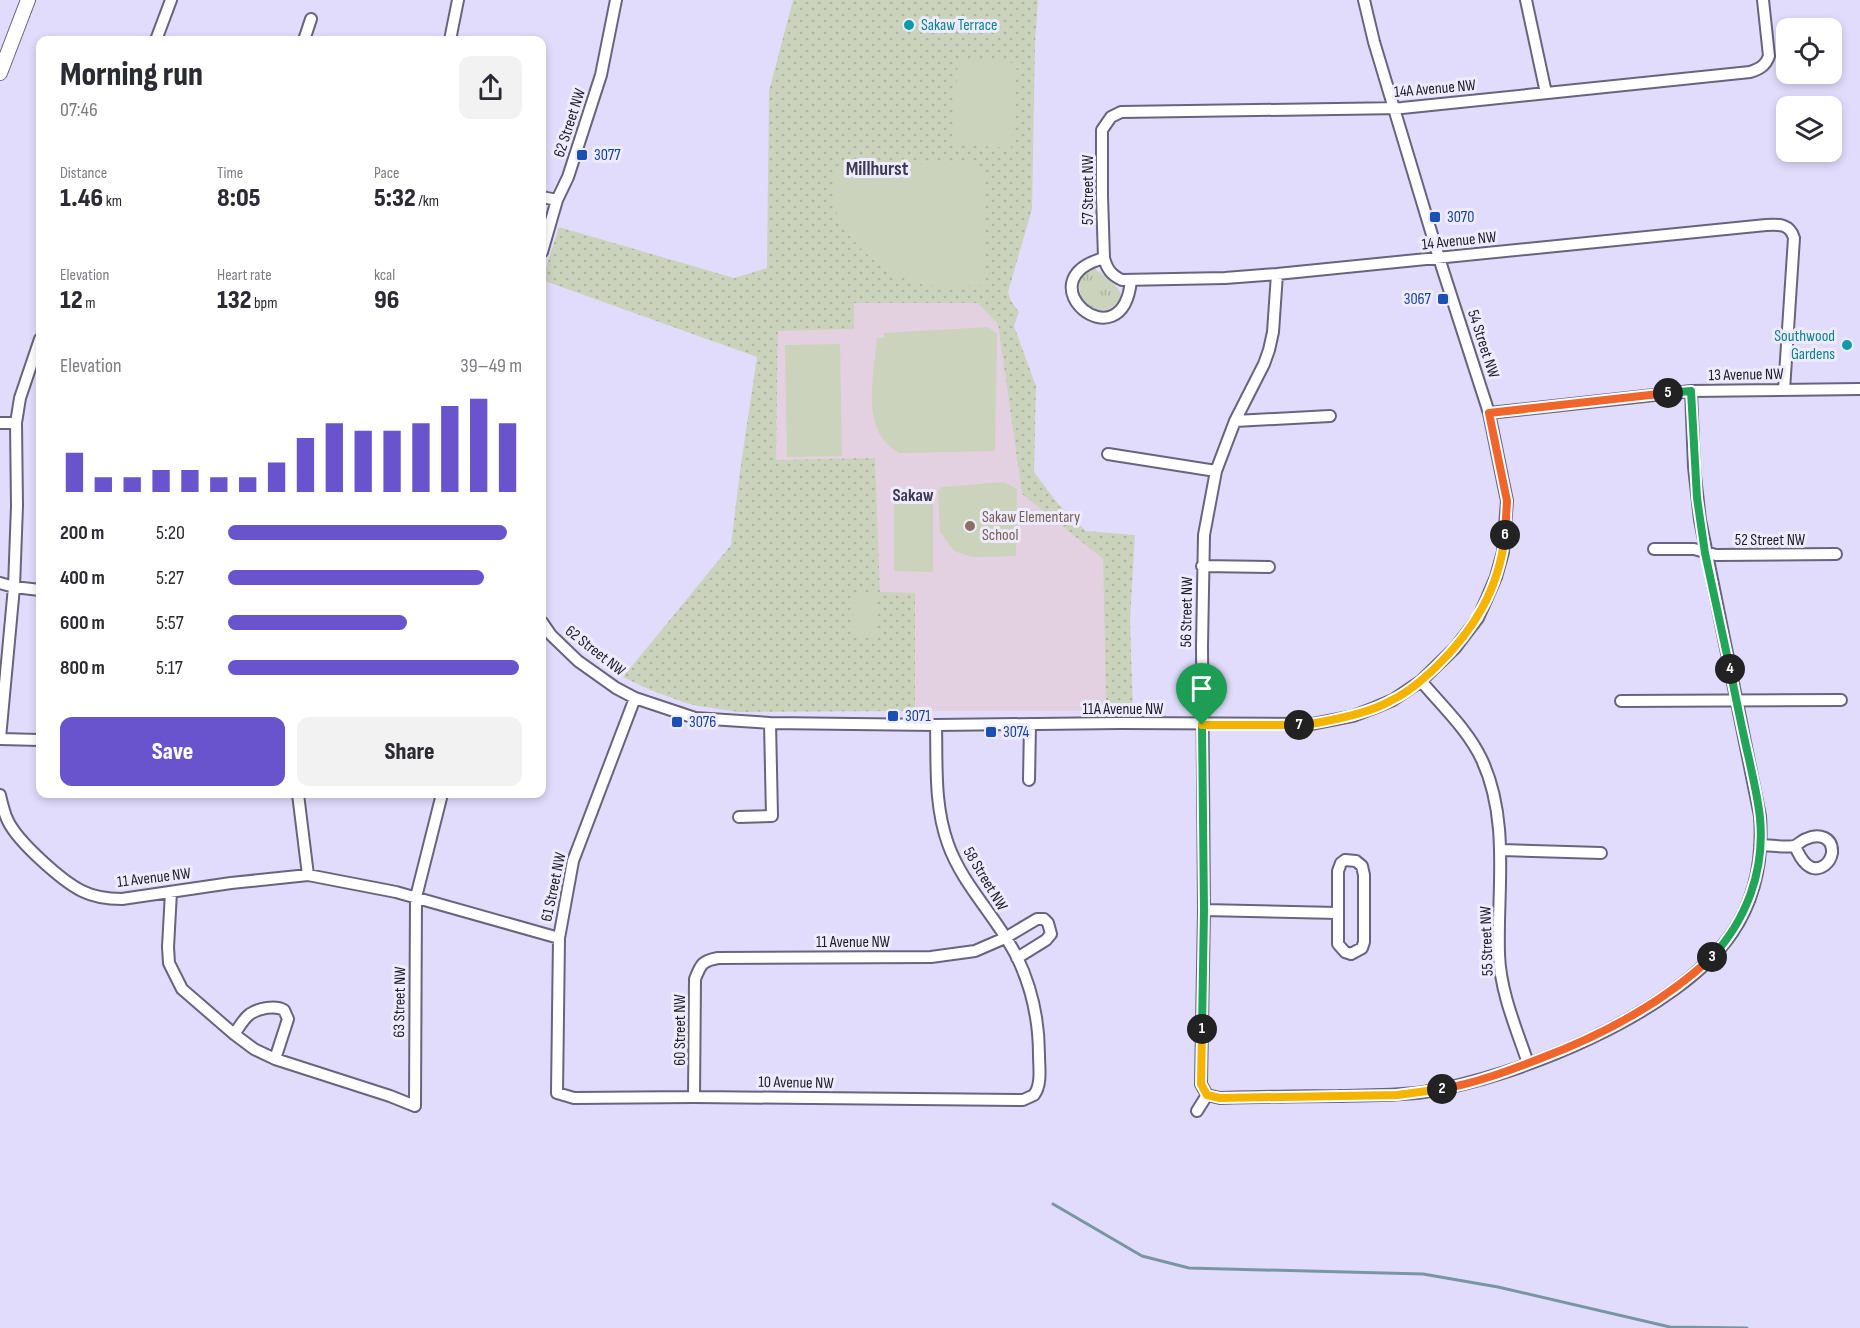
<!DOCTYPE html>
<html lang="en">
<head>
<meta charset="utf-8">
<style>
  :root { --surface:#fff; --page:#f2f2f3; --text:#2b2b33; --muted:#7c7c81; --accent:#6a54cd }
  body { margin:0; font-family:"Sofia Sans Condensed",sans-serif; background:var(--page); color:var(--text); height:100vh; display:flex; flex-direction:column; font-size:22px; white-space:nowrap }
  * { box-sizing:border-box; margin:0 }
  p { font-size:20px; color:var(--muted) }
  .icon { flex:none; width:33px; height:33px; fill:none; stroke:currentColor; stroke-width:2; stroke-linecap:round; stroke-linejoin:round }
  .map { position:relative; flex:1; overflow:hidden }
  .panel { position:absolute; left:36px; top:36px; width:510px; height:762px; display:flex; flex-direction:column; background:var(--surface); border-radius:12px; box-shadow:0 3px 9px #0003 }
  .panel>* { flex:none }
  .tools { position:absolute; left:1776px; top:18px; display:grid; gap:12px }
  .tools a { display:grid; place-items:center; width:66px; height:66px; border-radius:12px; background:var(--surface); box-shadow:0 3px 9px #0003; font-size:30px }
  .pin { position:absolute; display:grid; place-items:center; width:51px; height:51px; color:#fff; margin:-62px -26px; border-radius:50% 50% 50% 0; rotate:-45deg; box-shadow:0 0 6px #0007 }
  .pin .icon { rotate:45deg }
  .km { position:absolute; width:30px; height:30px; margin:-15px; border-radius:50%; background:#222; color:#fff; font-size:16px; line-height:30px; text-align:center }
  .round { display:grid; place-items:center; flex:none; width:63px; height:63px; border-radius:12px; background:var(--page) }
  .head { display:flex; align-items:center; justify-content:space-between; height:102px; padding:0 24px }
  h1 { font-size:33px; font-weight:800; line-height:45px }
  .stats { display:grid; grid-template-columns:repeat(3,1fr); gap:9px; height:102px; padding:6px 24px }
  .stats div { display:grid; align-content:center }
  .stats b { font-size:26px; font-weight:800 }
  .stats small { font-size:16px; font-weight:400 }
  .stats p { font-size:16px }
  .chart { height:168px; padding:12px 24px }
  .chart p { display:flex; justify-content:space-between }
  .chart svg { width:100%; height:108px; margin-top:6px; stroke:var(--accent); stroke-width:6 }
  .action { display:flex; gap:12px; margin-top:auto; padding:12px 24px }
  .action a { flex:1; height:69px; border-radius:12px; background:var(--accent); color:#fff; font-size:24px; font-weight:800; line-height:69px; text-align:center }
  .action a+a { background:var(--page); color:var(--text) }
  ul { padding:0 24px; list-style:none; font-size:20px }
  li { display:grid; grid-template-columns:96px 72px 1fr; align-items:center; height:45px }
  li i { height:15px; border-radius:8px; background:var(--accent) }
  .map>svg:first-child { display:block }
</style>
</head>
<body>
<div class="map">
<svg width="1860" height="1328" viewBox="0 0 1860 1328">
  <defs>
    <pattern id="grass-tufts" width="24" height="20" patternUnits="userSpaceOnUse" patternTransform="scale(1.5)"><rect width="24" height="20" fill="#ccd3bc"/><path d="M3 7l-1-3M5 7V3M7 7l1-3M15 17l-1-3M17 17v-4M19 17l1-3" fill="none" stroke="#afb5a2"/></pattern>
    <pattern id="park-dots" width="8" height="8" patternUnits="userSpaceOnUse" patternTransform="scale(1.5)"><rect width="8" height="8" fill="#ccd3bc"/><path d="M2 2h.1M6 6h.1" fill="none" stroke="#afb5a2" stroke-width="1.8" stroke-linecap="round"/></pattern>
  </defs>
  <rect width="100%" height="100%" fill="#e1dcfc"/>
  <path fill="#e3d0e0" d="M 854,303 L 979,303 L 998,324 L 1022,494 L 1103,559 L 1106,711 L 915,711 L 915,594 L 880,592 L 875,459 L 776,460 L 778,330 L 854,329 Z"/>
  <path fill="url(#grass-tufts)" d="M 1095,269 C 1101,272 1105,277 1110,281 C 1117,287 1126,294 1117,303 C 1114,307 1109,309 1105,310 C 1079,315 1068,273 1095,269 Z"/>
  <path fill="url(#park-dots)" d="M 793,0 L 1038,0 L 1035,43 L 1032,209 L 1008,292 L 1011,301 L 1019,312 L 1014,326 L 1036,386 L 1034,472 L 1059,505 L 1086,531 L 1135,535 L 1130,619 L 1133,711 L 1106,711 L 1103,559 L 1022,494 L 998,324 L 978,303 L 854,303 L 854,329 L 778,331 L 776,460 L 875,458 L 880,592 L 915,593 L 915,711 L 739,712 L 698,706 L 683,702 L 648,689 L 623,677 L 731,545 L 740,471 L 757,357 L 542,280 L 559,227 L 734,278 L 767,268 L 769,91 Z"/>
  <path fill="#ccd3bc" d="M 958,59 L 1017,63 L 1011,148 L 952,144 Z
    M 976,163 L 985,172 L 986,286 C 968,285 938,288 921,284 C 887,277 845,242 835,208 C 832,196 835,179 836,166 Z
    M 988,327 L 997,334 L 995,451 L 900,453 C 859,433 874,375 877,338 L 884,338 L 884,333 Z
    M 840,344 L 842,456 L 787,457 L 785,345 Z
    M 1004,482 L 1017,489 L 1016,556 L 972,557 L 954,551 L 940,532 L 938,490 L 942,487 Z
    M 894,489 L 933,489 L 933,572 L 894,571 Z
    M 877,594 L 877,638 L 854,638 L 854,595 Z"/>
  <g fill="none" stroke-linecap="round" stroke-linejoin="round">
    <path stroke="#7796a2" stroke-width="3" d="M 1053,1204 L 1142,1256 L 1189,1268 L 1423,1274 L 1498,1287 L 1670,1327 L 1747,1328"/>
    <defs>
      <path id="minor" d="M 1526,0 L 1546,93
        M 1763,0 L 1769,56 C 1766,65 1760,69 1750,72 L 1402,108 L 1121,112 L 1111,117 L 1102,130 L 1102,196 L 1104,258 C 1107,269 1111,275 1122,280 L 1225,278 L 1277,274 L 1766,225 C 1779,224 1790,224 1794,238 L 1784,390
        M 156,40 L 171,0
        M 304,40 L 311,19
        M 450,40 L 458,0
        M 542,197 L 557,200
        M 542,252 L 557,200 L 568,177 L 601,75 L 616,0
        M 1104,258 C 1021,281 1123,366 1131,280
        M 1489,413 L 1691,391 L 1860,389
        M 1235,421 L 1330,416
        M 0,423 L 16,423
        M 1108,454 L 1216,471
        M 1654,549 L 1694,549 L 1716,555 L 1836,554
        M 1202,566 L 1269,567
        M 0,583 L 14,587 L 40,590
        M 542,622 L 551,635 L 578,661 L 616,688 L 635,698 L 695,718 L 770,723 L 936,725 L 1120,723 L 1312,724 L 1353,716 L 1374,708 L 1393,700 L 1421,681 L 1455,648 L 1478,618 L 1487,598 L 1496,577 L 1503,552 L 1507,501 L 1489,413 L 1439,258 L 1374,42 L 1364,0
        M 1421,681 C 1442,706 1468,730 1482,760 C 1510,821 1497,889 1499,954 C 1500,991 1516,1028 1528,1063
        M 635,698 L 573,861 L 559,938 L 557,1093 L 574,1098 L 694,1097 L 1023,1100 L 1034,1095 C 1042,1084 1039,1068 1039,1055 C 1039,1022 1032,988 1017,957 C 997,917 963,886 948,844 C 934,805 937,765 936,725
        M 1621,701 L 1841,700
        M 0,738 L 14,587 L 17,506 L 16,423 L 20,398 L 40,339
        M 0,739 L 40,740
        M 1029,780 L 1030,724
        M 298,794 L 308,875
        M 0,795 C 2,804 4,813 8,821 C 18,842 62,881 82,891 C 94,897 109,899 122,899 L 231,883 L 308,875 L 396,892 L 559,938
        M 739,817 L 772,816 L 770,723
        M 1760,845 C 1771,845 1784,848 1794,846 C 1798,845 1802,840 1806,839 C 1819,833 1833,837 1832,853 C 1831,858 1829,862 1825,865 C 1810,876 1800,858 1795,846
        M 1501,850 L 1601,853
        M 1345,860 L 1356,861 L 1362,866 L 1364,875 L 1364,942 L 1362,948 L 1351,954 L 1345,952 L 1338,944 L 1338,871 L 1341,863 Z
        M 171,892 L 168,947 L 169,963 L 182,989 L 234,1034 L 254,1049 L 275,1059 L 390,1096 L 415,1106 L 416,897 L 442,794
        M 1204,910 L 1337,913
        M 234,1034 C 239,1028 243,1019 250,1014 C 259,1008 275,1005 284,1010 L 288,1019 L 275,1059
        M 1207,1095 L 1220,1098 C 1259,1097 1299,1096 1338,1096 C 1367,1095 1396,1096 1424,1092 C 1517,1078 1678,1013 1732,933 C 1756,898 1763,858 1760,816 L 1700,520 L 1694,467 L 1691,391
        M 694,1097 L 695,979 C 701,964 702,961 718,958 L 931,957 L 975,951 L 1005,938 L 1037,919 L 1044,919 L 1048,923 L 1051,934 L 1046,940 L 1017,958
        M 1197,1111 L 1207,1095 L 1201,1084 L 1204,910 L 1202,646 L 1204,535 L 1216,471 L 1235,421 L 1264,364 L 1269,350 L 1273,332 L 1277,274"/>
      <path id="major" d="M 0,73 L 28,0"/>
    </defs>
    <use href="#minor" stroke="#68637e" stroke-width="14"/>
    <use href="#major" stroke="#68637e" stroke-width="16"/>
    <use href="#minor" stroke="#fff" stroke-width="10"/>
    <use href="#major" stroke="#fff" stroke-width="14"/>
  </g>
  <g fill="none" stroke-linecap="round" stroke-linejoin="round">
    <defs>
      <path id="split-1" d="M 1202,1029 L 1204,910 L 1202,725"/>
      <path id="split-2" d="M 1202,1029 L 1201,1084 L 1207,1095 L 1220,1098 L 1397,1095 L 1442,1089"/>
      <path id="split-3" d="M 1442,1089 C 1476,1083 1508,1071 1539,1059 C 1603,1035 1662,1004 1712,957"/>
      <path id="split-4" d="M 1712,957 C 1747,919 1765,870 1760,818 C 1758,798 1753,778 1749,759 C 1742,729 1736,699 1730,669"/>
      <path id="split-5" d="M 1668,393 L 1691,391 L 1697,498 L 1705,553 L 1730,669"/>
      <path id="split-6" d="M 1505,535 L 1507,501 L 1489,413 L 1668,393"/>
      <path id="split-7" d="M 1299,725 C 1312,724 1323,722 1336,719 C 1355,715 1375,710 1392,700 C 1409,692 1423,679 1436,667 C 1474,630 1499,589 1505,535"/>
      <path id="split-8" d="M 1202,725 L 1299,725"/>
    </defs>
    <use href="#split-1" stroke="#fff" stroke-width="12"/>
    <use href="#split-2" stroke="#fff" stroke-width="12"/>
    <use href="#split-3" stroke="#fff" stroke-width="12"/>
    <use href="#split-4" stroke="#fff" stroke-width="12"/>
    <use href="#split-5" stroke="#fff" stroke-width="12"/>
    <use href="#split-6" stroke="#fff" stroke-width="12"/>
    <use href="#split-7" stroke="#fff" stroke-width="12"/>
    <use href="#split-8" stroke="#fff" stroke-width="12"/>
    <use href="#split-1" stroke="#22a559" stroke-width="8"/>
    <use href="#split-2" stroke="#f5b400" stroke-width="8"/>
    <use href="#split-3" stroke="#f0652b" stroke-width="8"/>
    <use href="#split-4" stroke="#22a559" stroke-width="8"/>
    <use href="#split-5" stroke="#22a559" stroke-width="8"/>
    <use href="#split-6" stroke="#f0652b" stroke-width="8"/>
    <use href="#split-7" stroke="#f5b400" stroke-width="8"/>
    <use href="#split-8" stroke="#f5b400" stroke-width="8"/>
  </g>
  <g fill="#0f9aa8" stroke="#eeebfe" stroke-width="2">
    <circle cx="909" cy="25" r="6"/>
    <circle cx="1847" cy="345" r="6"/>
  </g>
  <g fill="#1a4fb4" stroke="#eeebfe" stroke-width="2">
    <rect x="576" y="149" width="12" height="12" rx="3"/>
    <rect x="1429" y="211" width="12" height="12" rx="3"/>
    <rect x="1437" y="293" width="12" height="12" rx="3"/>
    <rect x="887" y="710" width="12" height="12" rx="3"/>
    <rect x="671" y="716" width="12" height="12" rx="3"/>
    <rect x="985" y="726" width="12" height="12" rx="3"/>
  </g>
  <circle fill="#8d6e63" stroke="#eeebfe" stroke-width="2" cx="970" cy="526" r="6"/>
  <g text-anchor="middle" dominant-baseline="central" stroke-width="6" stroke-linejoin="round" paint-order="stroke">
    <g font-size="16" fill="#0d838f" stroke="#eeebfe" text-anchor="start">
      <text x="921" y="25">Sakaw Terrace</text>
      <text x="1835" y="336" text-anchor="end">Southwood<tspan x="1835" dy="18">Gardens</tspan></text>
    </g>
    <g font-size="16" fill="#1f1c28" stroke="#eeebfe">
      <text transform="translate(1435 89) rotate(-5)">14A Avenue NW</text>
      <text transform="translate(570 123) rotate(-72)">62 Street NW</text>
      <text transform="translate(1088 190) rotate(-90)">57 Street NW</text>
      <text transform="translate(1459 241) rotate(-6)">14 Avenue NW</text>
      <text transform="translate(1483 344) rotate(72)">54 Street NW</text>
      <text transform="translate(1746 375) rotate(-1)">13 Avenue NW</text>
      <text x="1770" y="540">52 Street NW</text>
      <text transform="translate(1187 612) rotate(-89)">56 Street NW</text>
      <text transform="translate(595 651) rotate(38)">62 Street NW</text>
      <text x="1123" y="709">11A Avenue NW</text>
      <text transform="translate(154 878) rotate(-7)">11 Avenue NW</text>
      <text transform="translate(985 879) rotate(59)">58 Street NW</text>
      <text transform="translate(554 887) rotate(-78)">61 Street NW</text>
      <text transform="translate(1487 941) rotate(-92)">55 Street NW</text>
      <text x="853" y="942">11 Avenue NW</text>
      <text transform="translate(400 1002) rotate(-89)">63 Street NW</text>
      <text transform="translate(680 1030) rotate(-90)">60 Street NW</text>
      <text transform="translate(796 1083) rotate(1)">10 Avenue NW</text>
    </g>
    <g font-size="16" fill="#164399" stroke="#eeebfe" text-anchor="start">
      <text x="594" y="155">3077</text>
      <text x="1447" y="217">3070</text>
      <text x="1431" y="299" text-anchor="end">3067</text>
      <text x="905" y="716">3071</text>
      <text x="689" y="722">3076</text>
      <text x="1003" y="732">3074</text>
    </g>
    <g font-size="16" fill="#785e54" stroke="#eeebfe" text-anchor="start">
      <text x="982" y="517">Sakaw Elementary<tspan x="982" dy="18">School</tspan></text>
    </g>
    <g font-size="18" font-weight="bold" fill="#3e3952" stroke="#eeebfe">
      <text x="913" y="495">Sakaw</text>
    </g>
    <g font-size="20" font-weight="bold" fill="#3e3952" stroke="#eeebfe">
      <text x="877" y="169">Millhurst</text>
    </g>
  </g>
</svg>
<div class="tools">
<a><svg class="icon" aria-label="locate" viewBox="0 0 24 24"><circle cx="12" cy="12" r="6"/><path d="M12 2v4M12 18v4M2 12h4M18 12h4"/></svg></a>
<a><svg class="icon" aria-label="layers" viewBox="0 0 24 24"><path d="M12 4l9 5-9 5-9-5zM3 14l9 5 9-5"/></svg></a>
</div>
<div class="pin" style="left:1202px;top:725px;background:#1e9e55"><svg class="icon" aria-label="arrive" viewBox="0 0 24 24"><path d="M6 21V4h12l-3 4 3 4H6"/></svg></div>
<b class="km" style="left:1202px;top:1029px">1</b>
<b class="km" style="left:1442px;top:1089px">2</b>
<b class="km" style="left:1712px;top:957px">3</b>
<b class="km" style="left:1730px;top:669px">4</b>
<b class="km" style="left:1668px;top:393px">5</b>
<b class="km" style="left:1505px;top:535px">6</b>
<b class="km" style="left:1299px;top:725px">7</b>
<section class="panel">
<div class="head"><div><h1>Morning run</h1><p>07:46</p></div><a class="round"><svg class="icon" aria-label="share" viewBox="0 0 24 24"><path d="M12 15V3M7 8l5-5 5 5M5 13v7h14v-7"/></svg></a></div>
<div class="stats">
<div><p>Distance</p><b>1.46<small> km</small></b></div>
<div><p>Time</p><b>8:05</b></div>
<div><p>Pace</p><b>5:32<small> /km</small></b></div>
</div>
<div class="stats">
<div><p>Elevation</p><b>12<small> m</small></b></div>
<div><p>Heart rate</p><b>132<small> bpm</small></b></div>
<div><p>kcal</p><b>96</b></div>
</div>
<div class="chart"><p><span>Elevation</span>39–49 m</p>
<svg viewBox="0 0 160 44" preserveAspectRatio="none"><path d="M5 44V28M15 44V38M25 44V38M35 44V35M45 44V35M55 44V38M65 44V38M75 44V32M85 44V22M95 44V16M105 44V19M115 44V19M125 44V16M135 44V9M145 44V6M155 44V16"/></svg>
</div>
<ul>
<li><b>200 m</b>5:20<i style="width:95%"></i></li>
<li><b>400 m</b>5:27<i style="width:87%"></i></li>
<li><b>600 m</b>5:57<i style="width:61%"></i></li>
<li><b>800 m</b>5:17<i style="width:99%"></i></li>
</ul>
<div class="action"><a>Save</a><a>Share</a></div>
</section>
</div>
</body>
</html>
